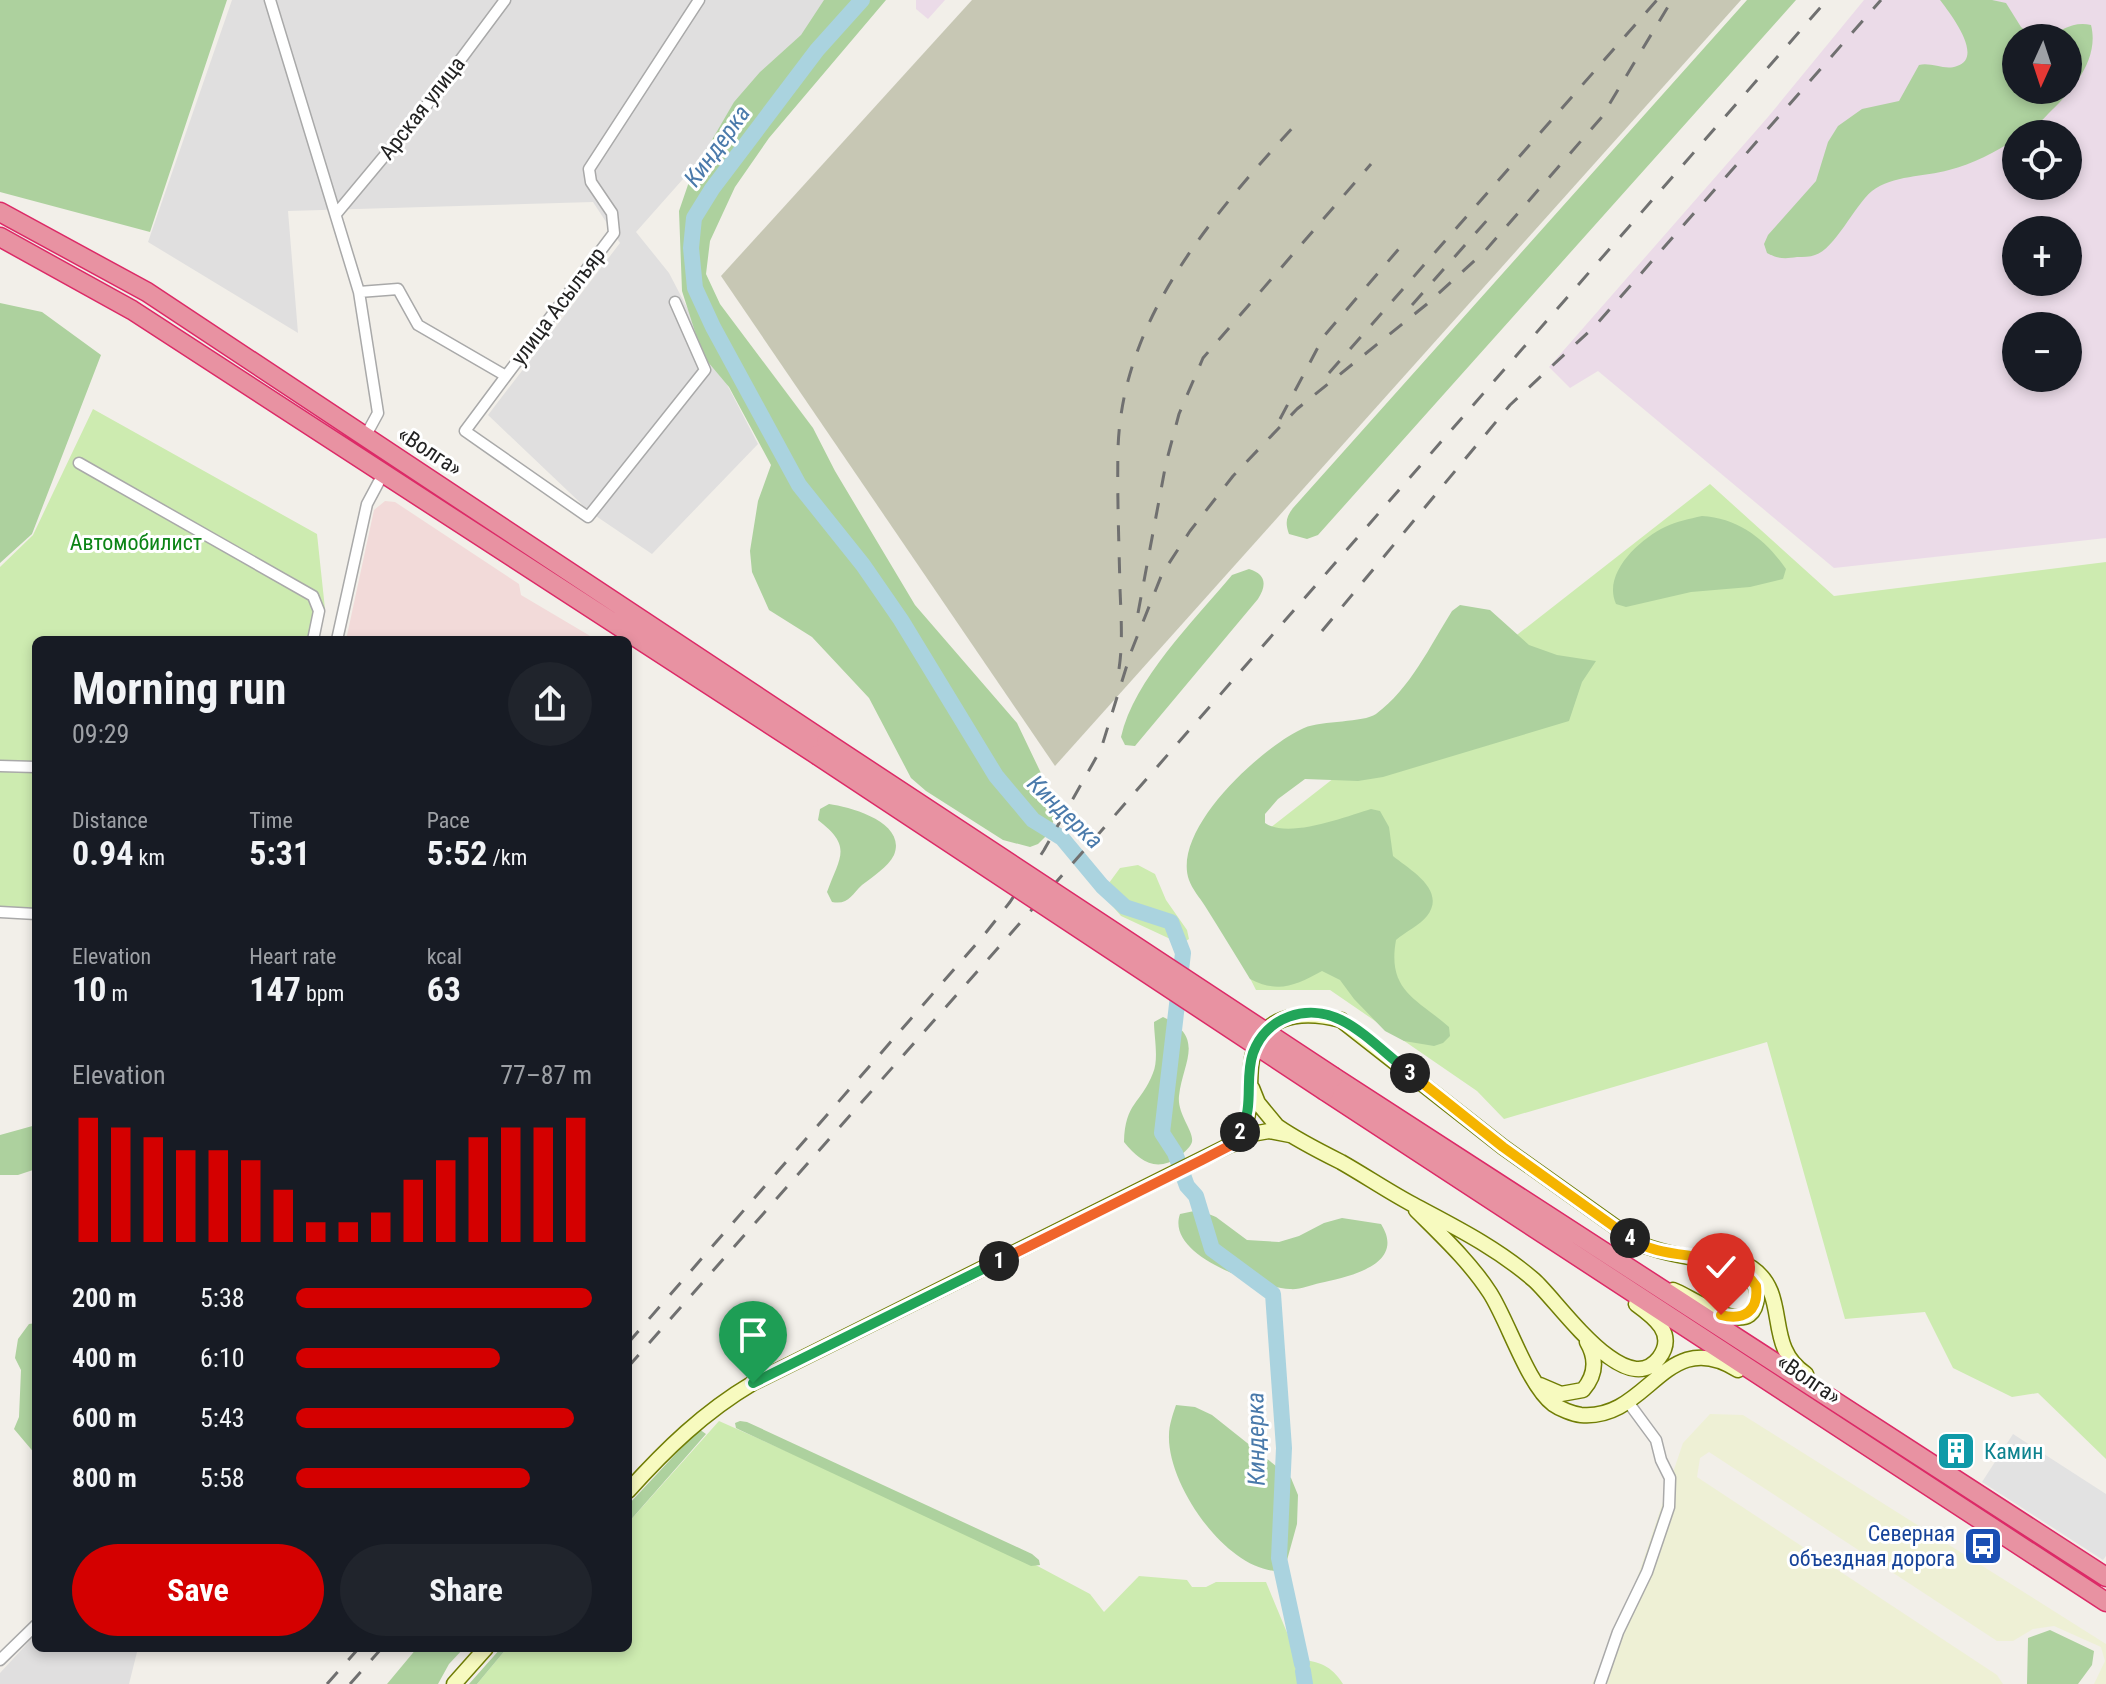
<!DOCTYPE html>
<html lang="en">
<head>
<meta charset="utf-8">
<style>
  :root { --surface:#171b24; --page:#20242c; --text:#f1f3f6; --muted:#9ea1a6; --accent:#d40000 }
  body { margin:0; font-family:"Roboto Condensed",sans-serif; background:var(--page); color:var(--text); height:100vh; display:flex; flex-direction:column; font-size:30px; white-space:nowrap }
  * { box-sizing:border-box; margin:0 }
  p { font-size:26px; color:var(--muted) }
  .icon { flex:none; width:44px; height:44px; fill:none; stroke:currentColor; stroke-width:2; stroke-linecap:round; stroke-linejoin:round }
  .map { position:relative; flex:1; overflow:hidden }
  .drawer { position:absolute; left:32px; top:636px; width:600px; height:1016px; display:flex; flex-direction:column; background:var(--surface); border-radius:12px; box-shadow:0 4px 12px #0003 }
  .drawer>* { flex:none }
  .needle { width:52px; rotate:183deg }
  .fabs { position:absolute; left:2002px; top:24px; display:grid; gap:16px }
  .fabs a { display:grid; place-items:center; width:80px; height:80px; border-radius:50%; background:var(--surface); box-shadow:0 4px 12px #0003; font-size:40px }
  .pin { position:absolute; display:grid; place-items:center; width:68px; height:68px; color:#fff; margin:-82px -34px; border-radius:50% 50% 50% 0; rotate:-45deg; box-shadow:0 0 8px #0007 }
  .pin .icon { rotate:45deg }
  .km { position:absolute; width:40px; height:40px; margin:-20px; border-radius:50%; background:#222; color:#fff; font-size:22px; line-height:40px; text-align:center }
  .round { display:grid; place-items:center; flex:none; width:84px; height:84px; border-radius:42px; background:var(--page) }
  .head { display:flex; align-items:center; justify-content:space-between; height:136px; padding:0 40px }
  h1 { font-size:44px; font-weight:700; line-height:60px }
  .stats { display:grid; grid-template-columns:repeat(3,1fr); gap:12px; height:136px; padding:8px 40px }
  .stats div { display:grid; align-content:center }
  .stats b { font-size:34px; font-weight:700 }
  .stats small { font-size:22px; font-weight:400 }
  .stats p { font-size:22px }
  .chart { height:224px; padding:16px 40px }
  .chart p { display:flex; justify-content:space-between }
  .chart svg { width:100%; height:144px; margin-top:8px; stroke:var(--accent); stroke-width:6 }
  .action { display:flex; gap:16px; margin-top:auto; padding:16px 40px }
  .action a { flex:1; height:92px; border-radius:48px; background:var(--accent); color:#fff; font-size:32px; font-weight:700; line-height:92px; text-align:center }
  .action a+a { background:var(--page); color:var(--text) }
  ul { padding:0 40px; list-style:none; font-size:26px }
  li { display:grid; grid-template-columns:128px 96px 1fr; align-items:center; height:60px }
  li i { height:20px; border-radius:10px; background:var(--accent) }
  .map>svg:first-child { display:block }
</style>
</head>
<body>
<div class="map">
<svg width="2106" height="1684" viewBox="0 0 2106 1684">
  <rect width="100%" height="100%" fill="#f2efe9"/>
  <path fill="#e0dfdf" d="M 232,0 L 842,0 L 636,232 L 669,273 L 758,444 L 652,554 L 590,512 L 488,415 L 620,243 L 593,202 L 288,211 L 298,333 L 148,242 Z
    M 36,1634 L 36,1648 L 138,1648 L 129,1684 L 0,1684 L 0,1673 Z"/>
  <path fill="#f2dad9" d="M 385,501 L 395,502 L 519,584 L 521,595 L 597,640 L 346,640 L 374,510 Z"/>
  <path fill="#ebdbe8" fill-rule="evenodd" d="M 916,0 L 945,0 L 928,19 L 916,9 Z
    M 1864,0 L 2106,0 L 2106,538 L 1834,568 L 1598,371 L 1570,388 L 1549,367 L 1768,117 ZM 2016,38 L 2068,38 L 2068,90 L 2016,90 ZM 2016,134 L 2068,134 L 2068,186 L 2016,186 ZM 2016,230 L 2068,230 L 2068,282 L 2016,282 ZM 2016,326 L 2068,326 L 2068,378 L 2016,378 Z"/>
  <path fill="#c7c7b4" d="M 972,0 L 1741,0 L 1055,766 L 721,276 Z"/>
  <path fill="#eef0d5" d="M 1710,1414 L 1743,1415 L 2106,1644 L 2106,1684 L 2094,1684 L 2105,1661 L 2101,1647 L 2054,1626 L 2033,1629 L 2013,1641 L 1997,1641 L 1709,1452 L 1700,1458 L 1697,1477 L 1997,1675 L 2003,1684 L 1592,1684 L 1630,1599 L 1683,1443 Z"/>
  <path fill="#cdebb0" d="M 93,409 L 317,534 L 325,609 L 319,640 L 36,640 L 36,917 L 0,915 L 0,567 L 33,535 Z
    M 1710,484 L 1834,596 L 2106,562 L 2106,1459 L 2038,1393 L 2012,1397 L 1953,1368 L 1925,1312 L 1845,1319 L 1767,1042 L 1504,1119 L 1477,1091 L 1330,990 L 1256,990 L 1201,882 Z
    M 1138,865 L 1155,874 L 1166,900 L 1187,930 L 1189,939 L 1181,944 L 1121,916 L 1109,902 L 1109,883 L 1120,868 Z
    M 719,1421 L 1000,1546 L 1090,1594 L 1104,1612 L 1139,1576 L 1187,1580 L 1192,1587 L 1206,1587 L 1216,1582 L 1266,1582 L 1298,1659 C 1320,1662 1331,1665 1343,1684 L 477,1684 L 507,1648 L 628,1648 L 628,1523 Z"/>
  <path fill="#add19e" d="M 0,0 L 227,0 L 150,232 L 0,192 Z
    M 824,0 L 886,0 L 769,138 L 735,187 L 710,241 L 706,274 L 720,304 L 813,428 L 835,471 L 915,605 L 1017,723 L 1051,794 L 1055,815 L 1050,832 L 1038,844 L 1030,847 L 1003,840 L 926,791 L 911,778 L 869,698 L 812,637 L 769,610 L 752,572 L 750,551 L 758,501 L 771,465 L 729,387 L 708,362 L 696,335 L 682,291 L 679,211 L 691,176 L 734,102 L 760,72 L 801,35 Z
    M 1747,0 L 1796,0 L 1318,535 L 1307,539 L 1289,534 C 1285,523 1286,517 1293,508 Z
    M 1940,0 L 1992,0 L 2006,3 L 2021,27 L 2035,38 L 2016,38 L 2016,90 L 2068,90 L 2068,38 L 2047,38 C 2062,30 2073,21 2091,25 C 2100,60 2071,92 2048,114 C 2040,123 2028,134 2016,134 L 2016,139 C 1995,152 1973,164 1949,170 C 1924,177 1893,175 1872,191 C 1854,206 1835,249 1815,255 C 1810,257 1803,257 1797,257 C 1785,259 1778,259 1767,253 L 1764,244 L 1768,235 L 1816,181 L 1828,142 L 1838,126 L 1862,109 L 1899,101 L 1919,65 C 1932,62 1945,71 1957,66 C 1985,57 1949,12 1940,0 Z
    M 0,303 L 42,312 L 101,355 L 32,534 L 0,563 Z
    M 1702,516 C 1739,518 1766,540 1786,569 L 1783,579 L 1750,587 L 1691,592 L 1626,607 L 1616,604 C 1602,573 1640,539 1665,527 C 1677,521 1689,519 1702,516 Z
    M 1249,569 C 1266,574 1267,585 1258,599 L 1135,746 L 1125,745 L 1121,737 C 1134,679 1194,621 1232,575 Z
    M 1460,605 L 1490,610 L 1529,645 L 1557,655 L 1596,661 L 1582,682 L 1569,721 L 1383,777 L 1358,781 L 1305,779 L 1278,799 L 1265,814 L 1265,823 C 1288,839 1345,817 1371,809 L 1380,811 L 1389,827 L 1393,856 C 1410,870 1447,890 1427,916 C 1420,925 1405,932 1396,940 C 1387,991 1416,998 1449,1027 L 1450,1036 L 1443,1043 L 1434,1046 L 1404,1041 L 1385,1031 L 1354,999 L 1340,980 L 1322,971 C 1296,985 1279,994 1250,979 C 1235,954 1220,930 1205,906 C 1200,898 1192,889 1189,880 C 1171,829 1263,746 1304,728 C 1323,720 1363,723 1376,714 C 1410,689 1430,646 1452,611 Z
    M 829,804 C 852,807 907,823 894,855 C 888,867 872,877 862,885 C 851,895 849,905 832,902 L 827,892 C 840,856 853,847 818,820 L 820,809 Z
    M 1163,1017 C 1206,1038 1183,1061 1179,1096 C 1177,1114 1194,1131 1192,1142 C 1190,1148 1184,1152 1180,1156 C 1157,1173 1140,1162 1124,1142 C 1125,1102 1141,1104 1153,1073 C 1159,1060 1154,1036 1154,1022 Z
    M 36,1125 L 36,1169 L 18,1175 L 0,1175 L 0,1135 Z
    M 1199,1210 L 1216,1217 L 1247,1240 L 1279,1242 L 1299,1236 L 1324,1223 L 1342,1218 L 1381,1224 C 1407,1265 1348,1277 1320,1283 C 1311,1285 1299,1290 1290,1289 C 1259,1287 1165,1256 1180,1214 Z
    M 36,1323 L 36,1455 L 14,1429 L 19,1417 L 21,1370 L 15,1358 L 18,1339 L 29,1324 Z
    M 1176,1405 L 1195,1407 L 1212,1415 L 1291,1478 L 1298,1495 L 1297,1524 L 1284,1571 C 1229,1576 1167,1485 1169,1435 C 1169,1425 1173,1414 1176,1405 Z
    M 740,1421 L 747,1422 L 1032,1554 L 1039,1560 L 1040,1565 L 1031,1566 L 740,1430 L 736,1428 L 735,1423 Z
    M 699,1429 L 706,1434 L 628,1523 L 628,1505 Z
    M 2050,1630 L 2094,1651 L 2092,1665 L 2078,1684 L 2027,1684 L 2028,1638 Z
    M 417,1648 L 464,1648 L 449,1664 L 438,1684 L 387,1684 Z
    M 501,1648 L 507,1648 L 477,1684 L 469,1684 Z"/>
  <path fill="#e2e2e2" d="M 2013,1434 L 2106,1494 L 2106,1556 L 2103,1560 L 1982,1482 Z"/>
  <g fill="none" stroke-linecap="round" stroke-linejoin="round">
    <path stroke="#aad3df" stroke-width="16" d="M 862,0 L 817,50 L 712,189 L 694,218 L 691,248 L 695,288 L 713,327 L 799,485 L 863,565 L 901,620 L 996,776 L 1033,820 L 1062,838 L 1102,886 L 1125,907 L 1171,922 L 1183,953 L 1162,1133 L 1175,1153 L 1187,1186 L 1196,1196 L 1212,1249 L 1273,1294 L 1284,1448 L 1279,1558 L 1302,1664
      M 1303,1671 L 1305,1684"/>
    <defs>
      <path id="street" d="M 270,0 L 359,292 L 378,413 L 365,437
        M 336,214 L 426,106 L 505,0
        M 359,292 L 398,289 L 418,325 L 506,376 L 614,233 L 612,213 L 591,182 L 589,169 L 699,0
        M 506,376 L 465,431 L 588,517 L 705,370 L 675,302
        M 79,463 L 313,596 L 319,611 L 313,640
        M 337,640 L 367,504 L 383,474
        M 0,766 L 36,767
        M 0,912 L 36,914
        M 0,1660 L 36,1625
        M 1600,1684 L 1618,1632 L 1647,1572 L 1669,1507 L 1670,1478 L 1661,1460 L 1656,1440 L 1628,1402"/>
      <path id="secondary" d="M 1252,1088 L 1258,1103 L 1277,1126 C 1297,1140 1319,1151 1341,1162 C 1364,1175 1386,1190 1410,1203 C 1453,1226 1496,1247 1534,1280 C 1558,1301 1625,1402 1659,1358 C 1677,1334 1654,1317 1636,1304
        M 1233,1144 C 1237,1137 1243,1130 1246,1122 C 1252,1104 1249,1084 1251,1066 C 1256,1015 1299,1009 1341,1020 L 1503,1147 L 1638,1243 C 1661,1253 1685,1257 1710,1260 C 1725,1261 1739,1259 1752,1268 C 1791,1295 1763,1346 1806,1374
        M 1416,1210 C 1442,1236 1470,1262 1490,1293 C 1508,1321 1528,1385 1553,1404 C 1560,1409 1573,1414 1581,1415 C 1649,1421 1665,1324 1738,1370
        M 1673,1290 C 1691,1296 1755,1345 1757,1296 C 1758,1285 1750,1276 1741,1270
        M 1540,1385 L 1561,1394 L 1583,1390 C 1596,1375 1597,1359 1587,1342
        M 628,1491 C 666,1449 704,1412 753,1383 L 1252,1134 L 1269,1131 L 1290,1135
        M 454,1684 L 486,1648"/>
      <path id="highway" d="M 0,212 L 147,292 L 826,742
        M 0,237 L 132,310 L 817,755
        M 1334,1077 L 2106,1577
        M 1325,1091 L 2106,1602"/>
    </defs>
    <use href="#street" stroke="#a9a9a9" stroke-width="13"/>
    <use href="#secondary" stroke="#707d05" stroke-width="17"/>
    <use href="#highway" stroke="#dc2a67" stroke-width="21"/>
    <use href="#street" stroke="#fff" stroke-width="10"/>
    <use href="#secondary" stroke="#f7fabf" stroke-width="14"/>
    <use href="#highway" stroke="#e892a2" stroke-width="18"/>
    <path stroke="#707070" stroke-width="3" stroke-dasharray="16 16" stroke-linecap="butt" d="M 1412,305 L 1489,218
      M 1329,373 L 1657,0
      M 1280,419 L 1324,336 L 1403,244
      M 1138,613 L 1166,463 L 1179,414 L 1203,358 L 1371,164
      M 1322,631 L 1510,405 L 1595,326 L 1881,0
      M 1119,669 C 1123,643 1121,615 1120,589 C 1119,543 1117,495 1118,449 C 1122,318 1212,216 1296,124
      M 628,1343 L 984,935 L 1010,902 L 1044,850 L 1101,749 L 1131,652 L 1162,574 L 1190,531 L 1233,476 L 1297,409 L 1427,304 L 1485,251 L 1601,118 L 1672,0
      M 628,1367 L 1095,838 L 1827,0
      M 327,1684 L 359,1648
      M 350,1684 L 382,1648"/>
    <defs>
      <path id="highway-bridge" d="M 826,742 L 1334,1077
        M 817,755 L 1325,1091"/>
    </defs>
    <use href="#highway-bridge" stroke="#dc2a67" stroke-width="21" stroke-linecap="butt"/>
    <use href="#highway-bridge" stroke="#e892a2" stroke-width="18"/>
  </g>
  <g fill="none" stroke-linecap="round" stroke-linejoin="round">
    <defs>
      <path id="split-1" d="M 753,1383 L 999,1261"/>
      <path id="split-2" d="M 999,1261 L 1202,1160 L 1233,1144 L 1240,1132"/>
      <path id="split-3" d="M 1240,1132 C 1255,1107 1244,1079 1253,1053 C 1266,1017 1307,1003 1341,1020 C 1364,1031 1389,1057 1410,1073"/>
      <path id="split-4" d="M 1410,1073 L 1503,1147 L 1630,1238"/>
      <path id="split-5" d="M 1630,1238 C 1667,1265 1729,1245 1756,1286 C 1759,1311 1744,1321 1721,1315"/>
    </defs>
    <use href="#split-1" stroke="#fff" stroke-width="16"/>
    <use href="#split-2" stroke="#fff" stroke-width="16"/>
    <use href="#split-3" stroke="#fff" stroke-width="16"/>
    <use href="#split-4" stroke="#fff" stroke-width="16"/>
    <use href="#split-5" stroke="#fff" stroke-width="16"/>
    <use href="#split-1" stroke="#22a559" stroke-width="10"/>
    <use href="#split-2" stroke="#f0652b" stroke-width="10"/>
    <use href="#split-3" stroke="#22a559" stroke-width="10"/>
    <use href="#split-4" stroke="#f5b400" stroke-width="10"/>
    <use href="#split-5" stroke="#f5b400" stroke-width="10"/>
  </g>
  <defs>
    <symbol id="building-square" viewBox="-11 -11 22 22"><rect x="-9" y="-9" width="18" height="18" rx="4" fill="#0f9aa8" stroke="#fff"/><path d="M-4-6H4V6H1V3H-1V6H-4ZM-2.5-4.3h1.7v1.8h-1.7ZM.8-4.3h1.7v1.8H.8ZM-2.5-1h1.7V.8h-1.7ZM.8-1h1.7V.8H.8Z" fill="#fff"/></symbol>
    <symbol id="bus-square" viewBox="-11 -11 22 22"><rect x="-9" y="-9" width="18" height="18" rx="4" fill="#1a4fb4" stroke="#fff"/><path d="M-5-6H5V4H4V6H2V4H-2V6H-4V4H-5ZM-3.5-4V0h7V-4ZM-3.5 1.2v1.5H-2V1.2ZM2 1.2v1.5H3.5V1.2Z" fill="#fff"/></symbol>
  </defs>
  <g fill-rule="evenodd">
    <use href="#building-square" x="1934" y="1429" width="44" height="44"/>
    <use href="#bus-square" x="1961" y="1524" width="44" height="44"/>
  </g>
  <g text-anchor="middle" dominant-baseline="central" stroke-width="6" stroke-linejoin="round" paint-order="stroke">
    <g font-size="22" fill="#222" stroke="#fff">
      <text transform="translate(422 108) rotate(-52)">Арская улица</text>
      <text transform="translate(558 306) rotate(-53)">улица Асылъяр</text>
      <text transform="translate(430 451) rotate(33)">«Волга»</text>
      <text transform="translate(1809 1379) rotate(34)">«Волга»</text>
    </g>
    <g font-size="22" fill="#0c8416" stroke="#fff">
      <text x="136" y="542">Автомобилист</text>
    </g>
    <g font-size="22" fill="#0d838f" stroke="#fff" text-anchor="start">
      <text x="1984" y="1451">Камин</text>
    </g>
    <g font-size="22" fill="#164399" stroke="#fff" text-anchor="end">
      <text x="1955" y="1533">Северная<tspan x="1955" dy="25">объездная дорога</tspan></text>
    </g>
    <g font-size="24" font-style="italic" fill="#4a7aab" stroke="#fff">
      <text transform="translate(717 146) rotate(-54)">Киндерка</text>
      <text transform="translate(1065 812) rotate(44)">Киндерка</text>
      <text transform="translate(1256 1439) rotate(-91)">Киндерка</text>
    </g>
  </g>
</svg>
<div class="fabs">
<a><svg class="needle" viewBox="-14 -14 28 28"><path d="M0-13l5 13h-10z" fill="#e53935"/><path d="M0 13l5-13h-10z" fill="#9ea1a6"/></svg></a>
<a><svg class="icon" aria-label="locate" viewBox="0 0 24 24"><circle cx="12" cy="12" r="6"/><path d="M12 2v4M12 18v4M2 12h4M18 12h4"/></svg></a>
<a>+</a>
<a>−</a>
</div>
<div class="pin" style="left:753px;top:1383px;background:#1e9e55"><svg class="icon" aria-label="arrive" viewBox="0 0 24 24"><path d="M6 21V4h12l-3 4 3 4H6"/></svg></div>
<div class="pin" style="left:1721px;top:1315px;background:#d93025"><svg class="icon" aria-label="check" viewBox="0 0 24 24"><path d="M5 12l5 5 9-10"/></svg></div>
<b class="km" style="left:999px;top:1261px">1</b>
<b class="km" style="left:1240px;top:1132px">2</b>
<b class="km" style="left:1410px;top:1073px">3</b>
<b class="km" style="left:1630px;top:1238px">4</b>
<section class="drawer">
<div class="head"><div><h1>Morning run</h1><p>09:29</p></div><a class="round"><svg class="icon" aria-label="share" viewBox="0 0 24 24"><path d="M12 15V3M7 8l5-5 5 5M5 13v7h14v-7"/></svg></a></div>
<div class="stats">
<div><p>Distance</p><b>0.94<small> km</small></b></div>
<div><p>Time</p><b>5:31</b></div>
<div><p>Pace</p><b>5:52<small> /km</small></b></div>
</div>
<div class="stats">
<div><p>Elevation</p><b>10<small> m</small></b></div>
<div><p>Heart rate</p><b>147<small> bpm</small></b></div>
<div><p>kcal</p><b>63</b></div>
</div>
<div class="chart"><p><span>Elevation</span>77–87 m</p>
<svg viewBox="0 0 160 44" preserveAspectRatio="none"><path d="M5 44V6M15 44V9M25 44V12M35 44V16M45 44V16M55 44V19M65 44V28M75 44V38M85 44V38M95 44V35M105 44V25M115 44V19M125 44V12M135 44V9M145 44V9M155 44V6"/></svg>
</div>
<ul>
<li><b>200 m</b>5:38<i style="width:100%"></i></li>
<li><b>400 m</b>6:10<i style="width:69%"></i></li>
<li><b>600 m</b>5:43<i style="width:94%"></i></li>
<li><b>800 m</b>5:58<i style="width:79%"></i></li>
</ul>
<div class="action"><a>Save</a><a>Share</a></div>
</section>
</div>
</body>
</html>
